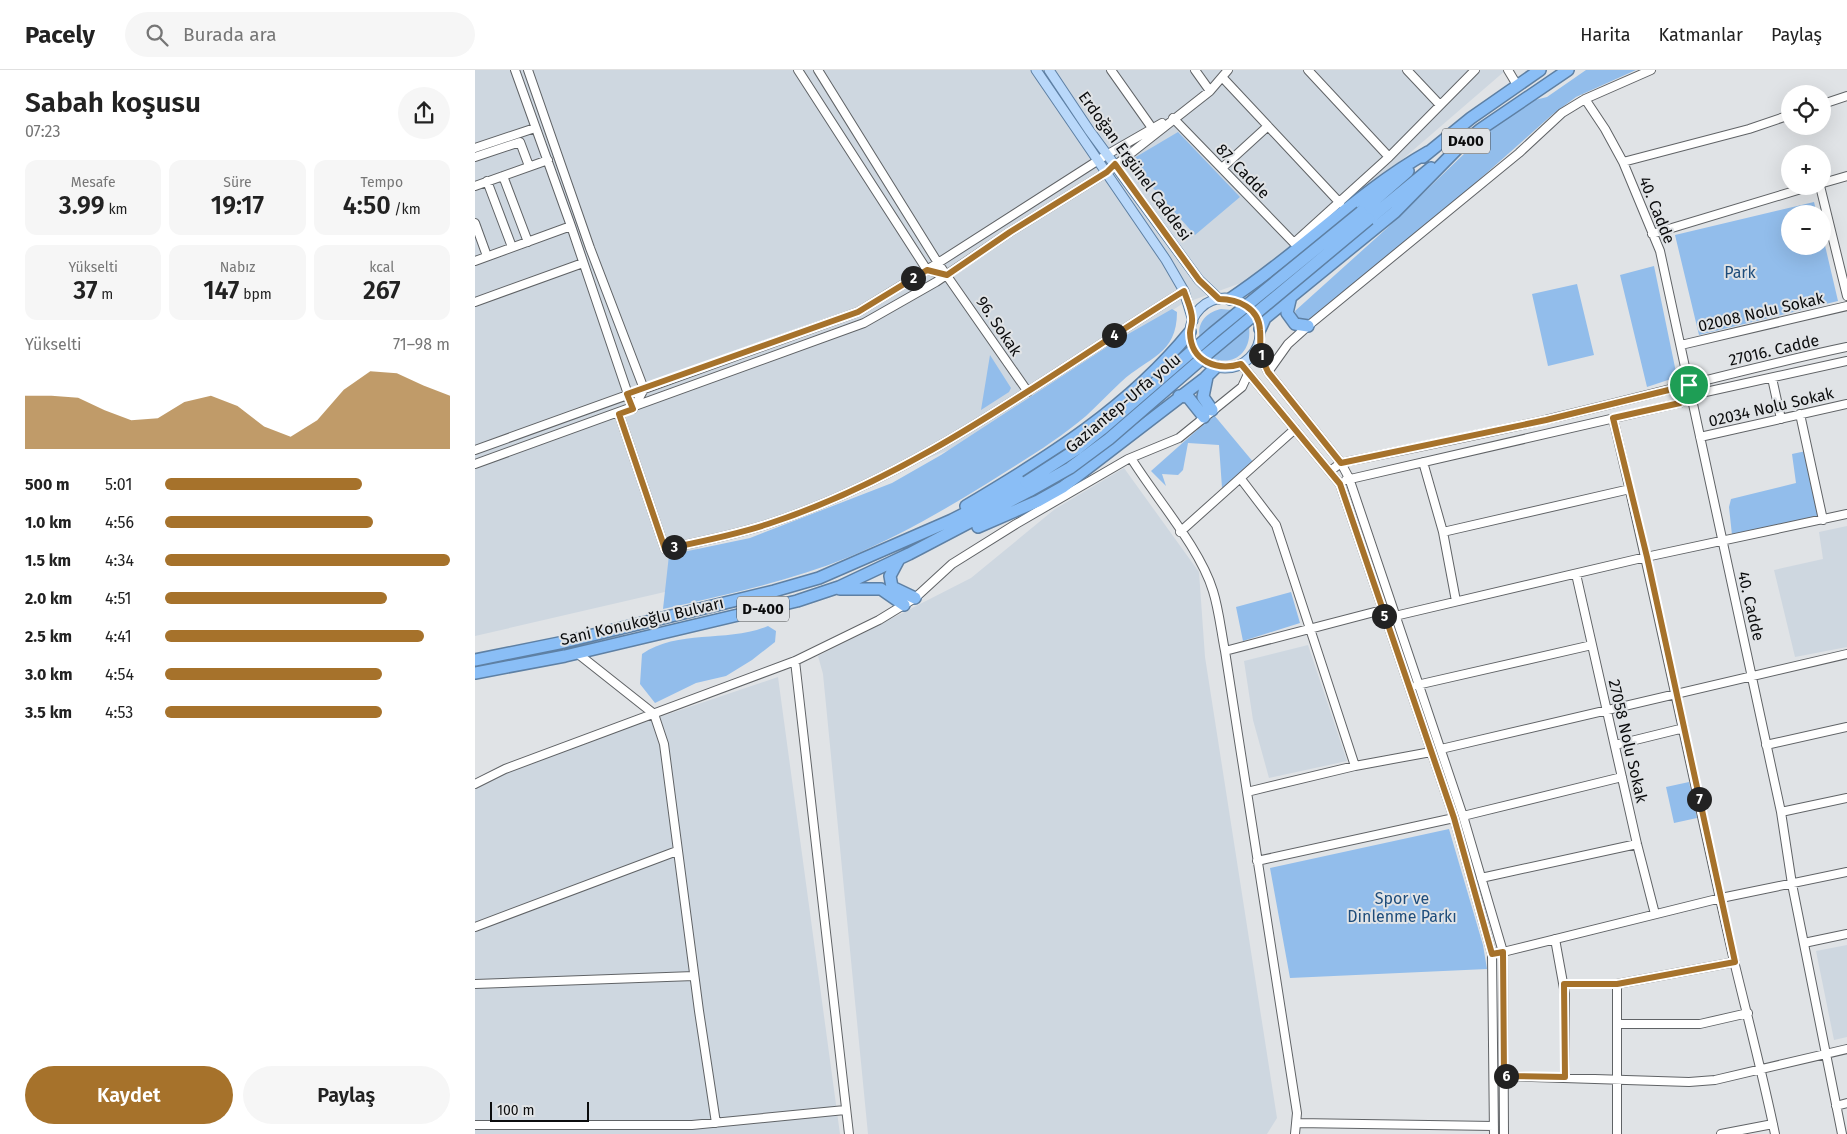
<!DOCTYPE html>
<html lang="tr">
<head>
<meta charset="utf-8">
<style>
  :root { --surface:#fff; --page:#f6f6f6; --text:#222; --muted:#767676; --line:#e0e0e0; --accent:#a6722b }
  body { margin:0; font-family:"Fira Sans",sans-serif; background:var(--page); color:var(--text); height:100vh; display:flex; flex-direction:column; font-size:19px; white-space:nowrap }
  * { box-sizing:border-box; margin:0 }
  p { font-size:16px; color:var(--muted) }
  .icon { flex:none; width:28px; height:28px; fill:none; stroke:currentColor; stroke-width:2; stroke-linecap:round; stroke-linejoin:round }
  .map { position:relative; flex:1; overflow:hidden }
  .panel { display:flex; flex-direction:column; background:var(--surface); width:475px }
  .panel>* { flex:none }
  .buttons { position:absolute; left:1306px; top:15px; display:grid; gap:10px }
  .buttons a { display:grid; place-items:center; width:50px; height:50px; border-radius:50%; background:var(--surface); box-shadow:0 5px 20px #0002; font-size:25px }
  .scale { position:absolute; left:15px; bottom:12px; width:99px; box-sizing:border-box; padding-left:5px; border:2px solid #0b0c0d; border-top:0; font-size:14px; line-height:18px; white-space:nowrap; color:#0b0c0d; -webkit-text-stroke:4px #e0e3e6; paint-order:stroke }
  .pin { position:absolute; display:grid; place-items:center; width:42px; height:42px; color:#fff; margin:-21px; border:2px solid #fff; border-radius:50%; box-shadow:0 1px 5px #0007 }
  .km { position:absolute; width:25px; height:25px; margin:-12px; border-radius:50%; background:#222; color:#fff; font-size:14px; line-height:25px; text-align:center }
  .round { display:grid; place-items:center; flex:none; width:52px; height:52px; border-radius:26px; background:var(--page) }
  .overview { display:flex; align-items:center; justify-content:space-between; height:85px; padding:0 25px }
  h1 { font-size:28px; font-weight:600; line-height:38px }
  .stats { display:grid; grid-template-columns:repeat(3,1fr); gap:8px; height:85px; padding:5px 25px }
  .stats div { display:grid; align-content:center; border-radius:12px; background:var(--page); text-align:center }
  .stats b { font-size:25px; font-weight:600 }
  .stats small { font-size:14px; font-weight:400 }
  .stats p { font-size:14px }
  .chart { height:140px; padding:10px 25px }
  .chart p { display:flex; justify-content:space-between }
  .chart svg { width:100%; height:90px; margin-top:5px; fill:var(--accent); opacity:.7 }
  .action { display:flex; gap:10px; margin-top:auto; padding:10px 25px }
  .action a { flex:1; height:58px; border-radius:30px; background:var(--accent); color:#fff; font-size:20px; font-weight:600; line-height:58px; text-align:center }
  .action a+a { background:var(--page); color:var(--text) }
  ul { padding:0 25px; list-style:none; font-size:16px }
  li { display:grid; grid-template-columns:80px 60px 1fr; align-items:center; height:38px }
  li i { height:12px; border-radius:6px; background:var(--accent) }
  header { display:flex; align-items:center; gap:30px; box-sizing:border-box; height:70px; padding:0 25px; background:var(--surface); border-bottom:1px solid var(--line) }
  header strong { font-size:24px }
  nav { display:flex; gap:28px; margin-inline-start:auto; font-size:18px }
  .search { width:350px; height:45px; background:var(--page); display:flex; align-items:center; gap:12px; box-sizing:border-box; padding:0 18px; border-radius:28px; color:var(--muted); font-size:19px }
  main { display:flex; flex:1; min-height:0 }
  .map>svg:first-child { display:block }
</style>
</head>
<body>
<header>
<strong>Pacely</strong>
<div class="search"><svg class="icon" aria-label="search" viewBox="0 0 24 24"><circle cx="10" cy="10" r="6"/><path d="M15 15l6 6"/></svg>Burada ara</div>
<nav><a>Harita</a><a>Katmanlar</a><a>Paylaş</a></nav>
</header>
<main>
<section class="panel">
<div class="overview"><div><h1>Sabah koşusu</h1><p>07:23</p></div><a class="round"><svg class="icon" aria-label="share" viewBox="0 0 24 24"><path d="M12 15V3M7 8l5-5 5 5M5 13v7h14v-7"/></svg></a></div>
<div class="stats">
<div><p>Mesafe</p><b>3.99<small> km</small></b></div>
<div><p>Süre</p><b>19:17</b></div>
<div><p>Tempo</p><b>4:50<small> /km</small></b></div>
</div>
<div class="stats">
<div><p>Yükselti</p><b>37<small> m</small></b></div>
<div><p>Nabız</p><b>147<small> bpm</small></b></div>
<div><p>kcal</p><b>267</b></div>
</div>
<div class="chart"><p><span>Yükselti</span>71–98 m</p>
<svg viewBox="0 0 160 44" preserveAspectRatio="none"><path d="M0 44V18L10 18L20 19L30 25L40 30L50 29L60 21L70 18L80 23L90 33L100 38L110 30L120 15L130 6L140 7L150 13L160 18V44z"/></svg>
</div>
<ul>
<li><b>500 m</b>5:01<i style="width:69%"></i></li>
<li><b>1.0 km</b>4:56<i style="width:73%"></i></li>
<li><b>1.5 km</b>4:34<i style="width:100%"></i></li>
<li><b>2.0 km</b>4:51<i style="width:78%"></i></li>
<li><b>2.5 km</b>4:41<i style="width:91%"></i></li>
<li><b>3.0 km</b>4:54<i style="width:76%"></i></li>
<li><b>3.5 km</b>4:53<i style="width:76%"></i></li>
</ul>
<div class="action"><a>Kaydet</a><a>Paylaş</a></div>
</section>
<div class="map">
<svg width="1372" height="1064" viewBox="0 0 1372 1064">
  <rect width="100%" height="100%" fill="#e0e3e6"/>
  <path fill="#ced7e0" d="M 0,0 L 1031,0 L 797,202 L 707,234 L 497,371 L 222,479 L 194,521 L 0,566 Z
    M 649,398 L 724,502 L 730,587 L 802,1048 L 792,1064 L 393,1064 L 348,604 L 343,586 L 496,508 L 580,439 Z
    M 1372,456 L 1372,577 L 1320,587 L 1299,500 L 1348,489 L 1344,462 Z
    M 833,575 L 872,691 L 794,708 L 778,650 L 769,591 Z
    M 303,607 L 365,1064 L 0,1064 L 0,712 L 22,702 Z
    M 1372,875 L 1372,967 L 1359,970 L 1341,881 Z"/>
  <path fill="#92bdeb" d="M 1111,0 L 1161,0 L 1101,27 L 1078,44 L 989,123 L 854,235 L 827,255 L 823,252 L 820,241 L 911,159 L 1017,57 L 1056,31 L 1072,27 Z
    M 703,62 L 765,127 L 720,165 L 654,91 Z
    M 1339,132 L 1342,144 L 1315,144 L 1315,176 L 1348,176 L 1348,167 L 1363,231 L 1224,265 L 1200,165 Z
    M 1179,196 L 1202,307 L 1172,317 L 1145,205 Z
    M 1102,214 L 1119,285 L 1073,296 L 1057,224 Z
    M 697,239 L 702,242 C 702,285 673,287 646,312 C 634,323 623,335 611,346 C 585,368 556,386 527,404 C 478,435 427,465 374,487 C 315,511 250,525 188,539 L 194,485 L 275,468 L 417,413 L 466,385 L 641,271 Z
    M 746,239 L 757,240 L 725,269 C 721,253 732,242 746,239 Z
    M 774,257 C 777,281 760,297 737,288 Z
    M 515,285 L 536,318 L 534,322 L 506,340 Z
    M 739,345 L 779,393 L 747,418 L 744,375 L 713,373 L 708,400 L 703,405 L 687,404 L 691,416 L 676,401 Z
    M 1331,381 L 1343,438 L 1342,446 L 1257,465 L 1254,437 L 1256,429 L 1321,413 L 1317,384 Z
    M 816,522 L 825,553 L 768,571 L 761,537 Z
    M 293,556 L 301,561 L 300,572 L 277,590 L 251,606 L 221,613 L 180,633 L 165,614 L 167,584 C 204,559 254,573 293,556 Z
    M 1214,712 L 1222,748 L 1199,753 L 1191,717 Z
    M 974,759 L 1008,875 L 1012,899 L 815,908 L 795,798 Z"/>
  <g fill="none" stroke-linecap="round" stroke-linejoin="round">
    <defs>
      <path id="minor" d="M 40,0 L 96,156 L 158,339
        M 53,0 L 115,178 L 169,319 L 158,339
        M 323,0 L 452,200 L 472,205
        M 343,0 L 463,193 L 553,322
        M 636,0 L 677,58
        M 720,0 L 735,21
        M 833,0 L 914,87
        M 932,0 L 965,35
        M 1033,0 L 1042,15
        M 747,7 L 865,133
        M 1110,29 L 1130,59 L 1148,92 L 1185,181 L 1306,742 L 1317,814 L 1367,1064
        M 1348,34 L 1372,26
        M 698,48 L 819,173 L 914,87 L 1000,0
        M 0,78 L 60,58
        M 0,87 L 45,72 L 54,96
        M 1148,92 L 1274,59 L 1315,45
        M 747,98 L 793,56
        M 28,106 L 53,172
        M 12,111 L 37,177
        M 1348,113 L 1372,106
        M 0,116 L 73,90
        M 1345,116 L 1372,226
        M 0,153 L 12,186
        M 1177,164 L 1336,116
        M 0,191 L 96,156
        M 0,232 L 108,193
        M 785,271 L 786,287 L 793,302 L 866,393 L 874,408 L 988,746 L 1028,882 L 1029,1064
        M 1206,275 L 1372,236
        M 766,294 L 865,414 L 979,748 L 1017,884 L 1019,1064
        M 793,302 L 813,274 L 833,256 L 1044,83 L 1087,43 L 1110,29 L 1176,0
        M 1297,308 L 1306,349
        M 144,344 L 190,479 C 224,472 260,465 293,454 C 446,404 574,304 709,221
        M 1325,344 L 1348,450
        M 1138,348 C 1181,528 1218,710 1259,891 C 1273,949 1288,1006 1300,1064
        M 1225,367 L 1372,334
        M 0,380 L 383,242 L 463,193 L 633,84 L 687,53
        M 656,388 C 680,427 725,478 738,521 C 744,540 746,561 750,581 L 822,1043 L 820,1064
        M 948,392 L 968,462 L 981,531
        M 0,394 L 389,253 L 461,212 L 535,162 L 632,102 L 735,21 L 753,0
        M 855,401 L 866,393 C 935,379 1005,365 1074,349 C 1173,326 1272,298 1372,277
        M 766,409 L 801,455 L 880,696
        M 871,410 L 1205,333 L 1217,325 L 1372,291
        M 705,462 L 820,359
        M 968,462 L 1155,419
        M 1101,504 L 1162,774 L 1180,844
        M 920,546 L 1171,487 L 1372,444
        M 750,581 L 907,540
        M 102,583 L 179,644 L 189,674 L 224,941 L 241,1053
        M 320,591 L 374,1064
        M 942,615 L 1117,575
        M 1140,675 L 1209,658
        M 1291,675 L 1372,657
        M 966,679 L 1372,584
        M 0,714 L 30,699 L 320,591 L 404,550 L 440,528 L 477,494 L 541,454 L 653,389 L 704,368 L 767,317 L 773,304
        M 772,722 L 880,696 L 956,682
        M 1306,742 L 1372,728
        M 988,746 L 1147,707
        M 782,791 L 979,748
        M 1006,808 L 1162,774
        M 0,857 L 202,781
        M 1080,869 L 1090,924 L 1090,1007
        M 1329,873 L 1372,864
        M 1024,883 L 1246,828 L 1372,802
        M 0,914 L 219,906
        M 1089,914 L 1142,914 L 1260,892
        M 1142,954 L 1225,954 L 1273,943
        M 1029,1006 L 1214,1012 L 1240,1010 L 1372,979
        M 1361,1036 L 1372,1033
        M 822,1053 L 1019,1056
        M 0,1055 L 217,1055 L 370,1040
        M 1142,1064 L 1142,914
        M 1246,1064 L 1298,1054"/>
      <path id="major" d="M 561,0 L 691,190 L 709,221 L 718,251
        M 574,0 L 614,60 L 724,210 L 744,229
        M715 263a35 35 0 1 1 70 0a35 35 0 1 1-70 0Z"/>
      <path id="highway" d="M 979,81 L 1006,59 L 1093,0
        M 948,87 L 996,48 L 1065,0
        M 886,142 L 933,101
        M 894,149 L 956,98
        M 816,226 L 812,243 L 820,254 L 833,256
        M 755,229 C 824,184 881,123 953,82
        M 785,259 L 790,248 L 920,142 L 984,77
        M 732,307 L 728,327 L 737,340
        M 704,326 L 713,327 L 729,347
        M 491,436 C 574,387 654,337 715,262
        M 503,457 L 563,431 L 588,417 L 730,308 L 741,297
        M 424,489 L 415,506 L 417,517 L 440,528
        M 365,519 L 406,519 L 429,535
        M 0,590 L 89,572 L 299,521 L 344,508 L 477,450 L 551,412
        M 0,603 L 90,586 L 322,531 L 364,517 L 434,484 L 556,420"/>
    </defs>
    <use href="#minor" stroke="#606366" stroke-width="10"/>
    <use href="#major" stroke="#5e80a4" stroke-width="11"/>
    <use href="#highway" stroke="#5e80a4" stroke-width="14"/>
    <use href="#minor" stroke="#fff" stroke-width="8"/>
    <use href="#major" stroke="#b9d8fa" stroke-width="9"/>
    <use href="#highway" stroke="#8abef6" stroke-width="11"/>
    <defs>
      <path id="highway-bridge" d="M 551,412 L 602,379 L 627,359 L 738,263 L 886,142
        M 556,420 L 595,398 L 634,369 L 731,285 L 894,149"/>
    </defs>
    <use href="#highway-bridge" stroke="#5e80a4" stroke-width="14" stroke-linecap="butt"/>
    <use href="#highway-bridge" stroke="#8abef6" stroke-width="11"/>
  </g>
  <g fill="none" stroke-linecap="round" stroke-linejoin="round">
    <defs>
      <path id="route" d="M 640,94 L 724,210 L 744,229 C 763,229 784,238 785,260 C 786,269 784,279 787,288 C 788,292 791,297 793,302 L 866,393 L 1071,350 L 1214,315 L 1217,325 L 1205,333 L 1138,348 L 1172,487 L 1260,892 L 1142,914 L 1089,914 L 1090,1007 L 1029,1006 L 1028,882 L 1017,884 L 979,748 L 865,414 L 766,294 C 742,301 716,292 715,263 C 715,259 717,255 717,251 C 718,242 712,230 709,221 C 574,304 446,404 293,454 C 260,465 224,472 190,479 L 144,344 L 158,339 L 152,324 L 383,242 L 452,200 L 472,205 L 535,162 L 632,102 Z"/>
    </defs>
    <use href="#route" stroke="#fff" stroke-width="10"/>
    <use href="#route" stroke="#a6722b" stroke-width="6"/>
  </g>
  <g text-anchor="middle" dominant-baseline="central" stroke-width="4" stroke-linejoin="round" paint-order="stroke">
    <g fill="#e0e3e6" stroke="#4b4c4e" stroke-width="1">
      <rect x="967" y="58.5" width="48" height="25" rx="4"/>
      <rect x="262" y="526.5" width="52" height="25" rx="4"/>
    </g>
    <g font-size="15" font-weight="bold" fill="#0b0c0d">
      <text x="991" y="71">D400</text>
      <text x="288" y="539">D-400</text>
    </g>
    <g font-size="16" fill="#0b0c0d" stroke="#e0e3e6">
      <text transform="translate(660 96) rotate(54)">Erdoğan Ergünel Caddesi</text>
      <text transform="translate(768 101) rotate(46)">87. Cadde</text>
      <text transform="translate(1182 140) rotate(68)">40. Cadde</text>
      <text transform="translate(1286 242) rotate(-13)">02008 Nolu Sokak</text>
      <text transform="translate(524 256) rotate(56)">96. Sokak</text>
      <text transform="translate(1299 280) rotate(-13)">27016. Cadde</text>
      <text transform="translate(648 333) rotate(-40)">Gaziantep-Urfa yolu</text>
      <text transform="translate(1296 337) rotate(-13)">02034 Nolu Sokak</text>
      <text transform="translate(1276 536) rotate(77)">40. Cadde</text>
      <text transform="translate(167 551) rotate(-13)">Sani Konukoğlu Bulvarı</text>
      <text transform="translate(1153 671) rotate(77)">27058 Nolu Sokak</text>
    </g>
    <g font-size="16" fill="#1d4c7b" stroke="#e0e3e6">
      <text x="1265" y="202">Park</text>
      <text x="927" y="828">Spor ve<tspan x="927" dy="18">Dinlenme Parkı</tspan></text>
    </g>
  </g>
</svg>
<div class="buttons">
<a><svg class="icon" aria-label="locate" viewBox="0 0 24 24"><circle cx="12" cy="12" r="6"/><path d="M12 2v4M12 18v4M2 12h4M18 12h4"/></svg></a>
<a>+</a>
<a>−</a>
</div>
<div class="scale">100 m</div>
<div class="pin" style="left:1214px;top:315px;background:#1e9e55"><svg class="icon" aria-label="arrive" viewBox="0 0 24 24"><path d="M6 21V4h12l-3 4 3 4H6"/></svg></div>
<b class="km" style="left:786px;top:285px">1</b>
<b class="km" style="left:438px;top:208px">2</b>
<b class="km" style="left:199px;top:477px">3</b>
<b class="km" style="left:639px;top:265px">4</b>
<b class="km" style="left:909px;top:546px">5</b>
<b class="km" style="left:1031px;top:1006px">6</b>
<b class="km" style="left:1224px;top:729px">7</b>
</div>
</main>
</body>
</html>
